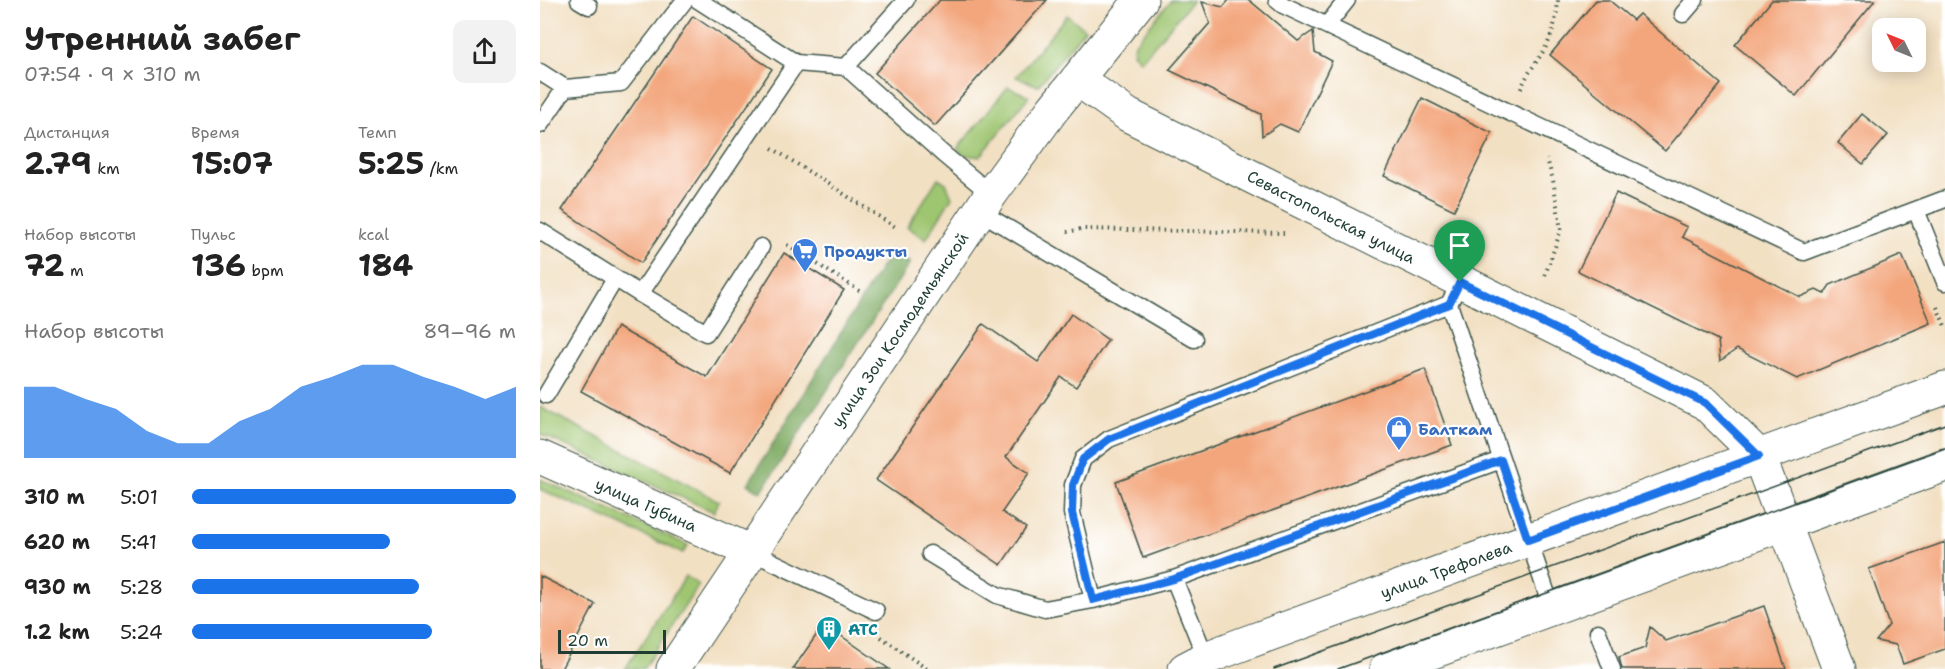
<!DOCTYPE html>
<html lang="ru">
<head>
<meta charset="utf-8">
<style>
  :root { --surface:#fff; --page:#f2f2f2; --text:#222; --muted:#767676; --accent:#1a73e8 }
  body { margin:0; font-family:"Shantell Sans",sans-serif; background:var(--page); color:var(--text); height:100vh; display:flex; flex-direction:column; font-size:22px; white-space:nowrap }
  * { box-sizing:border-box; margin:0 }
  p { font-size:20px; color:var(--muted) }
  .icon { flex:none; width:33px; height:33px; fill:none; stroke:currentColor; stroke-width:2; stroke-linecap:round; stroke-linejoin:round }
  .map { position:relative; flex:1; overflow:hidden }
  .panel { display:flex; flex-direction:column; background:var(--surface); width:540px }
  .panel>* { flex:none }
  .needle { width:39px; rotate:313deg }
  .fabs { position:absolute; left:1332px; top:18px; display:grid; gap:12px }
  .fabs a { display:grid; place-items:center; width:54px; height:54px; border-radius:12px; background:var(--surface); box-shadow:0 3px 15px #0003; font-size:30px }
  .scale { position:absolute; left:18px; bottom:15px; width:108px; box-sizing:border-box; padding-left:6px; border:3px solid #1f3d34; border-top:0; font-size:16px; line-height:21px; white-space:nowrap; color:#1f3d34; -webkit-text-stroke:4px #fff; paint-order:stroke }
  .pin { position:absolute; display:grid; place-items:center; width:51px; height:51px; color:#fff; margin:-62px -26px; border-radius:50% 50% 50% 0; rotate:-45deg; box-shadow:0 0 6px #0007 }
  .pin .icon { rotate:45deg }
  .round { display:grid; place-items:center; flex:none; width:63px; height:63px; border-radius:12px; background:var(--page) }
  .overview { display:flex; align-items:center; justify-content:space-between; height:102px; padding:0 24px }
  h1 { font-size:33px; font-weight:700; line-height:45px }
  .figures { display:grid; grid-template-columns:repeat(3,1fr); gap:9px; height:102px; padding:6px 24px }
  .figures div { display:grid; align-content:center }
  .figures b { font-size:30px; font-weight:700 }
  .figures small { font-size:16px; font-weight:400 }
  .figures p { font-size:16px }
  .chart { height:168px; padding:12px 24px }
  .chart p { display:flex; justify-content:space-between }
  .chart svg { width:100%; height:108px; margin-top:6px; fill:var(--accent); opacity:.7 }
  ul { padding:0 24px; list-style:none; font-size:20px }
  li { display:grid; grid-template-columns:96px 72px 1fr; align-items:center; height:45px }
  li i { height:15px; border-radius:8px; background:var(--accent) }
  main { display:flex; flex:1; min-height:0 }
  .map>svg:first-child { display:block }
</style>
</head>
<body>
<main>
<section class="panel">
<div class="overview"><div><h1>Утренний забег</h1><p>07:54 · 9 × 310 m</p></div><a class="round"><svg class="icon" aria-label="share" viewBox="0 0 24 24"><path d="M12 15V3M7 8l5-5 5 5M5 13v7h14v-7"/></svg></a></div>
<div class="figures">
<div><p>Дистанция</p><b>2.79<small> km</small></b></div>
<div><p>Время</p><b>15:07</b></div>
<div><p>Темп</p><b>5:25<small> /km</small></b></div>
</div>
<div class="figures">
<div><p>Набор высоты</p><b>72<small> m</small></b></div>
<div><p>Пульс</p><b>136<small> bpm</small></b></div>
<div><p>kcal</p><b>184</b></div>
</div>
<div class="chart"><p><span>Набор высоты</span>89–96 m</p>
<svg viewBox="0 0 160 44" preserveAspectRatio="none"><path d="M0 44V15L10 15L20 20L30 24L40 33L50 38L60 38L70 29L80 24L90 15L100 11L110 6L120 6L130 11L140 15L150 20L160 15V44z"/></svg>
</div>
<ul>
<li><b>310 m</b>5:01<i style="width:100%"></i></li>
<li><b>620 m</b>5:41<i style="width:61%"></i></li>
<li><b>930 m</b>5:28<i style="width:70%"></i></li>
<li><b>1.2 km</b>5:24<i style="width:74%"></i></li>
</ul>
</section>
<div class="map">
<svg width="1405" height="669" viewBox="0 0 1405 669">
  <rect width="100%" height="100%" fill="#fff"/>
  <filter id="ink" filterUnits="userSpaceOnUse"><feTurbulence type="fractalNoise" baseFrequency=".0167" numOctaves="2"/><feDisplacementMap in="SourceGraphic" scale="12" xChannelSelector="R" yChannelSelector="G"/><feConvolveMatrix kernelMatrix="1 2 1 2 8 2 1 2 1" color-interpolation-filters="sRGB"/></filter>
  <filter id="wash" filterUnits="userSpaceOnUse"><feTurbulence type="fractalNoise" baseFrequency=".008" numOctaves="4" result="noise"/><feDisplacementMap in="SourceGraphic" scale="24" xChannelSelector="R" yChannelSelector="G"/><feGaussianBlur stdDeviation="1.35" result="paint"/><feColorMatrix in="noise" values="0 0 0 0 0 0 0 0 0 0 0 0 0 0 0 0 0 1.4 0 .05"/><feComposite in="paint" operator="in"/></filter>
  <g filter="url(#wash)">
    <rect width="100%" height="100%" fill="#f2e0c3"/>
    <path fill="#9ec570" stroke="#5e8152" stroke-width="1.5" d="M 631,0 L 653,0 L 601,61 L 593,53 L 595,43 Z
      M 527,15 L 545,29 L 498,86 L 476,77 Z
      M 468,87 L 489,96 L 440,157 L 424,155 L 417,149 Z
      M 398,178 L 406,183 L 412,197 L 386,239 L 367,227 Z
      M 0,407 L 179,501 L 174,512 L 0,434 Z
      M 0,479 L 148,545 L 143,553 L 0,489 Z
      M 146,576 L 159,585 L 103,669 L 85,669 Z"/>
    <path fill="#7eaa62" stroke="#4e744b" stroke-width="1.5" d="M 351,251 L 370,263 L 221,492 L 208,484 Z"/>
    <g id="blocks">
      <path fill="#f3a67b" d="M 400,0 L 507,0 L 395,126 L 335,73 Z
        M 689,0 L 709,0 L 758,41 L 773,31 L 775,52 L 792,61 L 758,132 L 740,124 L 722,136 L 721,114 L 629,70 L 670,23 L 662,2 L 683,7 Z
        M 1056,0 L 1069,0 L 1093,20 L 1099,14 L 1181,84 L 1125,151 L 1010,55 Z
        M 1232,0 L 1335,0 L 1256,96 L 1195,45 Z
        M 153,16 L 232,69 L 101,263 L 22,210 Z
        M 882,98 L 952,133 L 914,210 L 844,176 Z
        M 1322,114 L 1348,135 L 1323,164 L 1298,143 Z
        M 1076,193 L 1147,227 L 1142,237 L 1260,297 L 1276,290 L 1284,294 L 1290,285 L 1362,255 L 1391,323 L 1257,379 L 1197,349 L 1180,361 L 1178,340 L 1038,271 Z
        M 244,253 L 304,290 L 190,473 L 41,391 L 77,327 L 167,377 Z
        M 531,314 L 568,340 L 536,387 L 521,377 L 466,457 L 489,473 L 462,512 L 486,528 L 461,565 L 336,480 L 443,324 L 498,362 Z
        M 885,369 L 912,445 L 603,558 L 576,482 Z
        M 1405,542 L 1405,649 L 1363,664 L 1356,645 L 1336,641 L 1349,625 L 1329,569 Z
        M 0,576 L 55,604 L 21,669 L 0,669 Z
        M 1224,606 L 1246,669 L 1082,669 L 1079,657 L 1105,648 L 1110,627 L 1126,641 Z
        M 284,624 L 349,669 L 253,669 Z"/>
    </g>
  </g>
  <g filter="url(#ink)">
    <use href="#blocks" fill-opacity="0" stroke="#3f5549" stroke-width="1.5"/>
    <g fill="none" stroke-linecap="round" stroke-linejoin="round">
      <defs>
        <path id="lane" d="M 39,0 L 49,6
          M 158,0 L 256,63 L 306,67 L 403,154 L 451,194
          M 737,0 L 743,5 L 1264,252 L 1405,199
          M 1143,14 L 1155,0
          M 787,25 L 807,0
          M 306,67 L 366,0
          M 0,72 L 25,88 L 81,83 L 145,0
          M 0,125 L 25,88
          M 1376,210 L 1405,282
          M 439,211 L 654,339
          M 0,231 L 100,294 L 256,63
          M 100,294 L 166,333 L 221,247
          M 909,304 L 1012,609
          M 6,395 L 75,279
          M 212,552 L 336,611
          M 390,554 L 457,595 L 505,609 L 553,600 L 634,579 L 961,460
          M 634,579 L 668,663
          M 553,600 L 532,513 L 533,485 L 543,459 L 569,439 L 909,304 L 920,282
          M 1058,632 L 1072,669"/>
        <path id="street" d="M 537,79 L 588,115 L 1165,403 L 1219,456 L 1299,669
          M 0,457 L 212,552
          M 133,669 L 451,194 L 513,109 L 601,0"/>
        <path id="secondary" d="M 645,669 L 666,658 L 700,645 L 1405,388
          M 846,669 L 1405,465"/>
      </defs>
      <use href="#lane" stroke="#3f5549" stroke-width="19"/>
      <use href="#street" stroke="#3f5549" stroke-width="35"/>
      <use href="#secondary" stroke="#3f5549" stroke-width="35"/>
      <path stroke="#3f5549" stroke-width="4" stroke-dasharray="1.5 4.5" stroke-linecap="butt" d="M 981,89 C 987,72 1000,59 1008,43 C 1014,29 1017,15 1018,0
        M 232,148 L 357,228
        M 527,232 L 541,229 L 744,233
        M 247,245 L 320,291
        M 1005,275 L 1021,230 L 1013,180 L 1007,159
        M 1397,307 L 1405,326
        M 341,637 L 387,669"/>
      <use href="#lane" stroke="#fff" stroke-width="16"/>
      <use href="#street" stroke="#fff" stroke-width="33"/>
      <use href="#secondary" stroke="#fff" stroke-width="33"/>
      <path stroke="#1f3d34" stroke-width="1.5" d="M 734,669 L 1405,424
        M 798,669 L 1405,448"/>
    </g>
  </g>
  <g fill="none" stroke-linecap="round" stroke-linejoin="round" filter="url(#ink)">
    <defs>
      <path id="route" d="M 920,282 L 1165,403 L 1219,456 L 988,540 L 961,460 L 634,579 L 553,600 L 532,513 L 533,485 L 543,459 L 569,439 L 909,304 Z"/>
    </defs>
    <use href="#route" stroke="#fff" stroke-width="12"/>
    <use href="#route" stroke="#1a73e8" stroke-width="8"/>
  </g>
  <defs>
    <symbol id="supermarket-pin" viewBox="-11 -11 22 30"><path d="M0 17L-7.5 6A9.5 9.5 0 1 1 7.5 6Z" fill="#3f7fe0" stroke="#fff"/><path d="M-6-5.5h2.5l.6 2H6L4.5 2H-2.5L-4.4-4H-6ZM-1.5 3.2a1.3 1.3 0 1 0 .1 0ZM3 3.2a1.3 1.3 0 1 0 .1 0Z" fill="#fff"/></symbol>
    <symbol id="shop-pin" viewBox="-11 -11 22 30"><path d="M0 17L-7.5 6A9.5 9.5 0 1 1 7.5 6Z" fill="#3f7fe0" stroke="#fff"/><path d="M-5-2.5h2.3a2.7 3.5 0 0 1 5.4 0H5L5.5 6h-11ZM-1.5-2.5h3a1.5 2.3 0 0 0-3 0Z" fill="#fff"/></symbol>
    <symbol id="building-pin" viewBox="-11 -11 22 30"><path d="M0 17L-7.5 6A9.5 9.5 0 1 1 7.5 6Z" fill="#0f9aa8" stroke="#fff"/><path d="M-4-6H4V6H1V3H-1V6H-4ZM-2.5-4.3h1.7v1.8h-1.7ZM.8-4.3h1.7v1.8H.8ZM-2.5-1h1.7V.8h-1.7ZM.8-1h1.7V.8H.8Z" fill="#fff"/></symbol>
  </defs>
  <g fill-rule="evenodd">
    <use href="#supermarket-pin" x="250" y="236" width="30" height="40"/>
    <use href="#shop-pin" x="844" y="414" width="30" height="40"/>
    <use href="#building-pin" x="274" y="614" width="30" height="40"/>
  </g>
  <g text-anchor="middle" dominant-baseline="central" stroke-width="4.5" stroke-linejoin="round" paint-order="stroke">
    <g font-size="16" fill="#1f3d34" stroke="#fff">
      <text transform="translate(791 217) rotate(27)">Севастопольская улица</text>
      <text transform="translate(360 330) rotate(-56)">улица Зои Космодемьянской</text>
      <text transform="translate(106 505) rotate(24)">улица Губина</text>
      <text transform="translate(906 570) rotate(-20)">улица Трефолева</text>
    </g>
    <g font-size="16" font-weight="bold" fill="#366cbe" stroke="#fff" text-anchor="start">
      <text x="284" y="251">Продукты</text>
      <text x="878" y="429">Балткам</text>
    </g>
    <g font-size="16" font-weight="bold" fill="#0d838f" stroke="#fff" text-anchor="start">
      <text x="308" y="629">АТС</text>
    </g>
  </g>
</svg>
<div class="fabs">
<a><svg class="needle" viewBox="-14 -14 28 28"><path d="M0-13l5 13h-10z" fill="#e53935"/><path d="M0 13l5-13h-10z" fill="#767676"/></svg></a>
</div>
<div class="scale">20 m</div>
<div class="pin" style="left:920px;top:282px;background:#1e9e55"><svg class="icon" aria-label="arrive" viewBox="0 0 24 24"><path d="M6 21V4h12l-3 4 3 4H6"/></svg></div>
</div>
</main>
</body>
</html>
